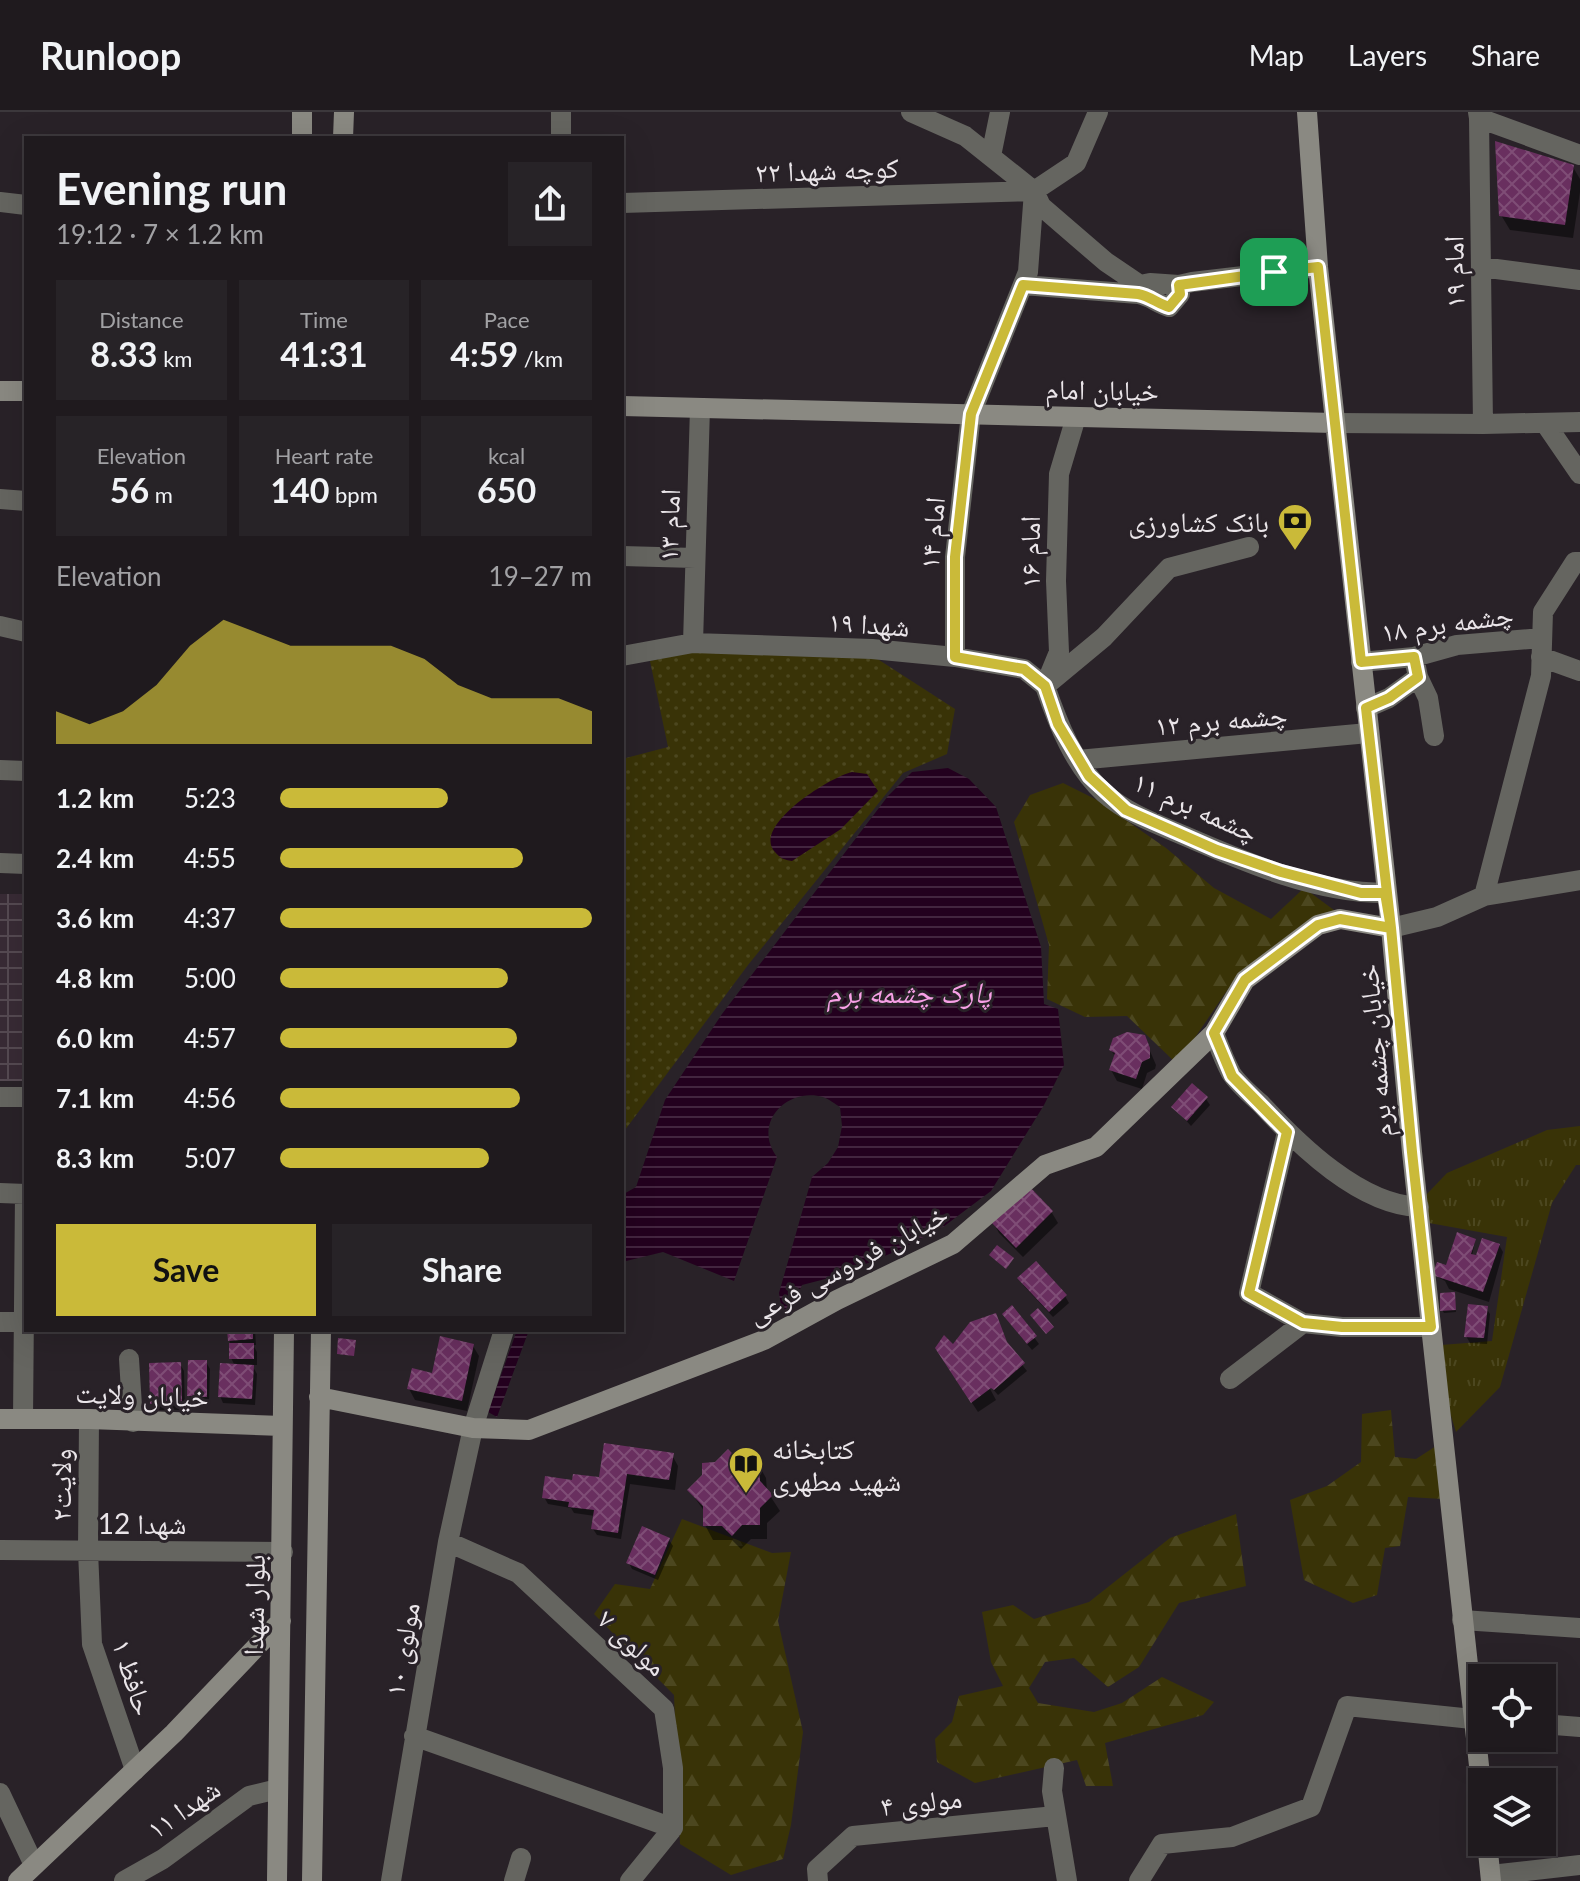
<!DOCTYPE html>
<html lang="en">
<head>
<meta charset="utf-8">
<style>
  :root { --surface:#1f1a1e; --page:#272327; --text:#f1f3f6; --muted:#a1a1a4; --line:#3c383c; --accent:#caba39 }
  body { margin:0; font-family:Lato,"Noto Naskh Arabic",sans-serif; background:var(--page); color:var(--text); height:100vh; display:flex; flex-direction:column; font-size:30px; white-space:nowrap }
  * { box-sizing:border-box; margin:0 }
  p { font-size:26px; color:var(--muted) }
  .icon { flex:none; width:44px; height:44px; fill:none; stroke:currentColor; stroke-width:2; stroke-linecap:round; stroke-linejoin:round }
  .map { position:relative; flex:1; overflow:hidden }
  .sheet { position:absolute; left:24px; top:24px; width:600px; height:1196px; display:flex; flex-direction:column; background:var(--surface); border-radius:0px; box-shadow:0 8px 32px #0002,0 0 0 2px var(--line) }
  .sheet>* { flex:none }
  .controls { position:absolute; left:1468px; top:1552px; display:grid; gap:16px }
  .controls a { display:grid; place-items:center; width:88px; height:88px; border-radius:0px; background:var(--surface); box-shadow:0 8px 32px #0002,0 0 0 2px var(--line); font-size:40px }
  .pin { position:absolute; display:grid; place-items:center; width:68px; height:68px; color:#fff; margin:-34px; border-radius:16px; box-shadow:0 4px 12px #0006 }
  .round { display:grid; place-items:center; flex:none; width:84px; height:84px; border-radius:0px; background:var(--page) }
  .headline { display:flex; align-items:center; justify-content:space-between; height:136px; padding:0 32px }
  h1 { font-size:44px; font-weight:700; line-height:60px }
  .stats { display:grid; grid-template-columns:repeat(3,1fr); gap:12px; height:136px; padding:8px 32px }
  .stats div { display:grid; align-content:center; border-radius:0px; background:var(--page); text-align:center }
  .stats b { font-size:34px; font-weight:700 }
  .stats small { font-size:22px; font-weight:400 }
  .stats p { font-size:22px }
  .chart { height:224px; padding:16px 32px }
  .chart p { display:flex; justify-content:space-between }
  .chart svg { width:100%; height:144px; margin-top:8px; fill:var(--accent); opacity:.7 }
  .action { display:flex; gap:16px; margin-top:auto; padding:16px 32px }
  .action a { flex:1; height:92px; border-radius:0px; background:var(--accent); color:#111; font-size:32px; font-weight:700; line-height:92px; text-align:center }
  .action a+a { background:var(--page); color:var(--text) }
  ul { padding:0 32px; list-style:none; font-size:26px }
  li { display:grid; grid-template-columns:128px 96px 1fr; align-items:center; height:60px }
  li i { height:20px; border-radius:10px; background:var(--accent) }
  header { display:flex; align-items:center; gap:48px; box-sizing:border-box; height:112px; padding:0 40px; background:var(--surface); border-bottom:2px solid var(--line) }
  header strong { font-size:38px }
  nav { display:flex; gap:44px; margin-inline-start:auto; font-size:28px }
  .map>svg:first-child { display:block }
</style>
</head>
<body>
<header>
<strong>Runloop</strong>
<nav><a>Map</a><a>Layers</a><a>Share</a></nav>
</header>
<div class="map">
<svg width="1580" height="1769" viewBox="0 0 1580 1769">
  <defs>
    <pattern id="industrial-grid" width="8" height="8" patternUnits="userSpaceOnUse" patternTransform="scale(2)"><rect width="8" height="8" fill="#382b35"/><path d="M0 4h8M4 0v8" fill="none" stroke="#554a52"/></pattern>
    <pattern id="grass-tufts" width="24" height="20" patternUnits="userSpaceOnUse" patternTransform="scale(2)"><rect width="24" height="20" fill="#393307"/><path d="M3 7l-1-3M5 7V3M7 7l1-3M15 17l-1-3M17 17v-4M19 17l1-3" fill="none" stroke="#4c471f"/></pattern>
    <pattern id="forest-firs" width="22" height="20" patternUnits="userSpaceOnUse" patternTransform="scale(2)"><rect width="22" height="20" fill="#393307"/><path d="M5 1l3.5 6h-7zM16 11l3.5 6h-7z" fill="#4c471f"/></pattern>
    <pattern id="park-dots" width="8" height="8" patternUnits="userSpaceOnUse" patternTransform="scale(2)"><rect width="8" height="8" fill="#393307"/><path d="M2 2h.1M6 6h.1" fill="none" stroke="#4c471f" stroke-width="1.8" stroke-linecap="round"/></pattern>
    <pattern id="water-rules" width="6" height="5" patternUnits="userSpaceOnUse" patternTransform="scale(2)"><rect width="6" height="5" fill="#23001e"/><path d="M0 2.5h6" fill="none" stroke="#43253f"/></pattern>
    <pattern id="building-cross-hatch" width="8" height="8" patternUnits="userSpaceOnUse" patternTransform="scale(2)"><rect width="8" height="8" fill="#692f5f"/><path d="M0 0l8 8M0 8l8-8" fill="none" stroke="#7f4d76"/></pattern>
  </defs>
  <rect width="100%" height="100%" fill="#292228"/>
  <path fill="url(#industrial-grid)" d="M 0,782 L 26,782 L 26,969 L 0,969 Z"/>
  <path fill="url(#grass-tufts)" d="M 1580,1014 L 1580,1053 L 1576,1053 L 1552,1091 L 1500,1275 L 1456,1320 L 1448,1294 L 1441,1233 L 1492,1229 L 1507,1125 L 1429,1111 L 1426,1083 L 1447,1061 L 1547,1018 Z"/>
  <path fill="url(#forest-firs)" d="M 1063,671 L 1097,688 L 1166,736 L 1214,776 L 1271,807 L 1304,776 L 1338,801 L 1294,819 L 1228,877 L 1177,952 L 1127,904 L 1085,905 L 1047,887 L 1049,833 L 1014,710 L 1030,683 Z
    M 1391,1298 L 1395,1345 L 1416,1347 L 1436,1334 L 1443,1387 L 1408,1385 L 1400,1434 L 1385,1436 L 1377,1483 L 1353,1491 L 1304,1468 L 1290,1388 L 1327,1374 L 1361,1350 L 1362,1302 Z
    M 1236,1402 L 1246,1474 L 1179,1491 L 1139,1555 L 1108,1575 L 1074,1546 L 1045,1550 L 1029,1576 L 1038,1591 L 1094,1600 L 1122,1591 L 1162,1565 L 1214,1590 L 1203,1603 L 1105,1631 L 1113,1674 L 1086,1674 L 1077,1648 L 975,1671 L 937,1650 L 935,1627 L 952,1610 L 959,1584 L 1003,1574 L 991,1550 L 982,1500 L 1013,1493 L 1034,1507 L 1089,1490 L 1170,1426 Z
    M 682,1407 L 772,1441 L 791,1440 L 778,1509 L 803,1620 L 791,1713 L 783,1747 L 731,1763 L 680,1732 L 674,1583 L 594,1502 L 615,1472 L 650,1477 Z"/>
  <path fill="url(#park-dots)" d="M 698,538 L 876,546 L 955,597 L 947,642 L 903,661 L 748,853 L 622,1022 L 622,647 L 668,635 L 650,549 Z"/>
  <path fill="url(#water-rules)" d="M 948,656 L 969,667 L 996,695 L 1041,835 L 1044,892 L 1058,897 L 1064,953 L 1044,993 L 991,1079 L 943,1115 L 899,1138 L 837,1164 L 802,1173 L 792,1195 L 782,1199 L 779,1181 L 812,1065 L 828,1051 L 838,1035 L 842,1014 L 840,995 C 835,992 829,987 823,985 C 786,975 752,1012 777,1045 L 734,1169 L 663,1140 L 622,1150 L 622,1083 L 636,1075 L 665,988 L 722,902 L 888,684 L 912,660 Z
    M 852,660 L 867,662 L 878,679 L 841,717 L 792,749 C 784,748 780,746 775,740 C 751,714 830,665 852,660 Z
    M 517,1218 L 529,1218 L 497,1305 L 488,1300 Z"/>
  <path fill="#0007" d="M 1573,55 L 1580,67 L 1580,80 L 1573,126 L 1510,118 L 1501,103 Z
    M 1144,925 L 1156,953 L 1155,957 L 1147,961 L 1142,977 L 1117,969 L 1111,958 L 1116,946 L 1111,938 Z
    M 1206,987 L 1210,993 L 1191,1014 L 1174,995 Z
    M 1028,1076 L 1052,1101 L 1058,1111 L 1023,1145 L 999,1121 L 993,1110 Z
    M 1475,1129 L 1472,1144 L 1477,1146 L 1499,1133 L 1503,1140 L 1489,1190 L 1449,1177 L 1445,1169 L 1434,1163 L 1446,1157 Z
    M 1023,1173 L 1065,1184 L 1069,1191 L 1053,1205 Z
    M 1454,1182 L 1456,1200 L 1444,1201 L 1442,1198 Z
    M 1012,1196 L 1039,1232 L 1032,1238 L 1008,1209 Z
    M 1486,1196 L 1490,1202 L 1487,1232 L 1470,1231 L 1466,1224 Z
    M 995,1203 L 1009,1236 L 1027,1259 L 998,1283 L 990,1274 L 989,1275 L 996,1288 L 978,1300 L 943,1247 L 953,1235 Z
    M 229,1218 L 255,1218 L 256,1233 L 253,1233 L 257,1240 L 257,1253 L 252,1253 L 257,1262 L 255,1293 L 223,1291 L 220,1284 L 235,1254 L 231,1246 Z
    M 473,1234 L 479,1244 L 467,1299 L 415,1288 L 409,1277 L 434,1263 Z
    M 206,1250 L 210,1257 L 209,1291 L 193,1290 L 189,1284 Z
    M 180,1252 L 184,1259 L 185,1298 L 156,1298 L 152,1292 Z
    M 672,1343 L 678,1354 L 675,1378 L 630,1372 L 621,1427 L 597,1423 L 593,1417 L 595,1404 L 574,1401 L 571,1396 L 548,1392 L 544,1385 L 574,1371 L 601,1368 Z
    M 740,1352 L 758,1352 L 766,1366 L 767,1379 L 780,1399 L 767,1411 L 767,1427 L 751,1427 L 741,1437 L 732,1428 L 713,1428 L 705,1413 L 705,1400 L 689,1378 Z
    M 669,1428 L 673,1434 L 658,1468 L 632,1457 L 629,1451 Z"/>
  <path fill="url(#building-cross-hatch)" d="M 1495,29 L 1574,53 L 1565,113 L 1499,104 Z
    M 1127,920 L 1145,923 L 1150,936 L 1150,946 L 1142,950 L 1136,967 L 1109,958 L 1115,941 L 1109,938 L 1113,926 Z
    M 1192,971 L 1208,985 L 1187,1009 L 1171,995 Z
    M 1028,1073 L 1053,1099 L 1016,1136 L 991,1110 Z
    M 1457,1120 L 1476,1127 L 1471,1142 L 1476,1143 L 1482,1126 L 1500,1132 L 1483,1180 L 1432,1163 L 1437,1150 L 1446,1153 Z
    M 997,1133 L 1014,1146 L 1006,1157 L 989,1143 Z
    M 1036,1149 L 1067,1183 L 1049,1200 L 1017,1166 Z
    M 1455,1180 L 1456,1198 L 1440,1199 L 1440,1181 Z
    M 1468,1192 L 1488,1194 L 1484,1226 L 1464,1225 Z
    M 1012,1193 L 1037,1224 L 1027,1232 L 1002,1202 Z
    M 1038,1196 L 1054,1215 L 1046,1222 L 1030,1203 Z
    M 996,1201 L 1007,1230 L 1025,1251 L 994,1278 L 991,1276 L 971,1291 L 935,1236 L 944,1223 L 953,1232 L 970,1210 Z
    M 227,1218 L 253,1218 L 253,1227 L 228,1229 Z
    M 440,1224 L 474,1232 L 462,1289 L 407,1277 L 412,1256 L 432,1261 Z
    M 338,1226 L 356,1228 L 354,1244 L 337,1242 Z
    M 229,1231 L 254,1231 L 254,1247 L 229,1247 Z
    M 188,1248 L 207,1248 L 207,1285 L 187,1284 Z
    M 181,1250 L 182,1292 L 150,1292 L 149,1251 Z
    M 220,1251 L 254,1253 L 252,1287 L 218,1285 Z
    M 604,1331 L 674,1341 L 669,1368 L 627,1362 L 618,1421 L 591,1417 L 594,1398 L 568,1395 L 569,1390 L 542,1386 L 545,1364 L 572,1368 L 573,1362 L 599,1365 Z
    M 728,1337 L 740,1350 L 759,1350 L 760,1369 L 773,1383 L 760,1396 L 760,1413 L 742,1413 L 732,1424 L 722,1414 L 703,1414 L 703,1394 L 687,1378 L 702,1363 L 702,1351 L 715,1350 Z
    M 642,1414 L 670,1426 L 655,1463 L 626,1451 Z"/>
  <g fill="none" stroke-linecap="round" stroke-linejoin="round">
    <path stroke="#656560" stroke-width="20" d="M 911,0 L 965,24 L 1034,79 L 1041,94 L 1106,150 L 1140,173 L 1150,171 L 1179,173 L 1180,182 L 1169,195 C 1158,192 1150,184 1138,182 L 1023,173
      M 1478,0 L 1479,6 L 1580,43
      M 1479,6 L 1483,312
      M 561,26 L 561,0
      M 991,44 L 1000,0
      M 0,90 L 26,93
      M 622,91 L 1034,79
      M 1481,155 L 1580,168
      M 1179,173 L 1192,170 L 1318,155
      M 1076,305 L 1059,362 L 1056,469 L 1059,540 L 1045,574 C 1058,612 1074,653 1104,681 C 1128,702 1157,712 1185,724 C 1247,751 1317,781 1385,781
      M 1335,311 L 1483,312 L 1580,310
      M 1545,311 L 1580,362
      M 0,387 L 26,389
      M 622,444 L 695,446
      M 0,514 L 26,520
      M 693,531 L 700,296
      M 622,544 L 693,531 L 872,537 L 955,545 L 1024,557 L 1045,574 L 1104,525 L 1169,456 L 1249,435
      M 955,545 L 955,445 L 971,302 L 1028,160 L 1034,79 L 1076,51 L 1098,0
      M 1541,545 L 1580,559
      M 1361,550 L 1414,545 L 1457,533 L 1542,526
      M 1418,565 L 1428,586 L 1434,624
      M 1366,596 L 1389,586 L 1418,565 L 1414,545
      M 1078,648 L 1368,621
      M 0,658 L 26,659
      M 0,751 L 26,752
      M 1484,784 L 1541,564 L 1543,500 L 1575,450 L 1580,450
      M 1391,816 L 1437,805 L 1484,784 L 1580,768
      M 1214,921 C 1219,934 1224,948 1231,961 C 1238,972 1251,983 1261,992 C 1299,1033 1360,1093 1419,1095
      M 0,985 L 26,985
      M 1287,1020 L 1249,1181 L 1303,1211
      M 0,1081 L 26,1082
      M 0,1210 L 25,1210
      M 129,1247 L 133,1310
      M 1230,1267 L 1303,1211 L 1342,1215 L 1431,1215
      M 23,1307 L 25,1082
      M 89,1307 L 88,1439 L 92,1532 L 135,1658
      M 448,1430 L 518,1461 L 664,1597 L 673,1656 L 673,1716 L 630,1769
      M 0,1438 L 283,1440
      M 1462,1508 L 1580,1516
      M 1542,1612 L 1580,1615
      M 414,1624 L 673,1716
      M 1054,1656 L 1052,1679 L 1067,1769
      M 0,1681 L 34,1753
      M 1491,1763 L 1580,1753
      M 124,1769 L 163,1747 L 249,1684 L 278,1677
      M 391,1769 L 448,1430 L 473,1316 L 504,1218
      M 514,1769 L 521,1746
      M 818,1769 L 817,1757 L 853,1724 L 1055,1704
      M 1139,1769 L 1162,1732 L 1232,1725 L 1311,1695 L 1347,1594 L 1482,1608"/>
    <path stroke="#8a8982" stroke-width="20" d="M 1307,0 L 1318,155 L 1391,816 L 1412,1040 L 1482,1681
      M 302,26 L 302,0
      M 343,26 L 344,0
      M 0,279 L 26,279
      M 622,294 L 1335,311
      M 319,1285 L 473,1316 L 529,1318 L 764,1228 L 837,1188 L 953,1132 L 1045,1053 L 1096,1035 L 1214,921 L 1245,868 L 1318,813 L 1340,807 L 1391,816
      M 0,1307 L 89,1307 L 282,1314
      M 1487,1730 L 1491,1769
      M 18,1769 L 174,1621 L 281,1509
      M 277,1769 L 284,1218
      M 312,1769 L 321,1218"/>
  </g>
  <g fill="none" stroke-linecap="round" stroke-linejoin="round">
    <defs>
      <path id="route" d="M 1274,160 L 1179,173 L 1180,182 L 1169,195 C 1158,192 1150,184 1138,182 L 1023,173 L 971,302 L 955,445 L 955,545 L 1024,557 L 1045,574 L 1058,612 L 1089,664 L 1126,698 L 1217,738 L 1281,760 L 1361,781 L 1385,781 L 1391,816 L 1412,1040 L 1431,1215 L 1342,1215 L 1303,1211 L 1249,1181 L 1287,1020 L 1232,964 L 1214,921 L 1245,868 L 1318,813 L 1340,807 L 1391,816 L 1366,596 L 1389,586 L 1418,565 L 1414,545 L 1361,550 L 1318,155 L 1274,160"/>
    </defs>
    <use href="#route" stroke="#fff" stroke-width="16"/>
    <use href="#route" stroke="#caba39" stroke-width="10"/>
  </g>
  <defs>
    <symbol id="bank-pin" viewBox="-11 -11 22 30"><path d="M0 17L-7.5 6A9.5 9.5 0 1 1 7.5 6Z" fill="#caba39" stroke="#292228"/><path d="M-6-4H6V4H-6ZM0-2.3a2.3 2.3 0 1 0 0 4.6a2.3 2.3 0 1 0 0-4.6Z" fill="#111"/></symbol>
    <symbol id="library-pin" viewBox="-11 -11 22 30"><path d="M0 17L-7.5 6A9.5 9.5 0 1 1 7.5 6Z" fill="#caba39" stroke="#292228"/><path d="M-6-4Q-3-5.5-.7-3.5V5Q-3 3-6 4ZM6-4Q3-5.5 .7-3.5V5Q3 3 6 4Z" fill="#111"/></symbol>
  </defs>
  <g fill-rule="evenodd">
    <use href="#bank-pin" x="1275" y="389" width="40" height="54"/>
    <use href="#library-pin" x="726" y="1332" width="40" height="54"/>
  </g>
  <g text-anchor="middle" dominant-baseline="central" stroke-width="6" stroke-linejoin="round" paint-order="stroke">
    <g font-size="28" fill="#eae5e9" stroke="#292228">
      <text transform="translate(827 57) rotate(-2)">کوچه شهدا ۲۲</text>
      <text transform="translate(1453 160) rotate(-91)">امام ۱۹</text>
      <text transform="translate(1102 277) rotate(1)">خیابان امام</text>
      <text transform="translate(668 413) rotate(-88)">امام ۱۳</text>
      <text transform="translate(931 421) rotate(-85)">امام ۱۴</text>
      <text transform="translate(1029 440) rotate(-90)">امام ۱۶</text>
      <text transform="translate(1447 510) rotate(-8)">چشمه برم ۱۸</text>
      <text transform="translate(869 511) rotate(4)">شهدا ۱۹</text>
      <text transform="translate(1221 607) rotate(-5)">چشمه برم ۱۲</text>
      <text transform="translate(1196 694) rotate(24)">چشمه برم ۱۱</text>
      <text transform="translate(1374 939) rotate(-95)">خیابان چشمه برم</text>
      <text transform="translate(847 1151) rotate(-28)">خیابان فردوسی فرعی</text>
      <text transform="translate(142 1282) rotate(2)">خیابان ولایت</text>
      <text transform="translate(60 1373) rotate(-90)">ولایت۲</text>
      <text x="142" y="1411">شهدا 12</text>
      <text transform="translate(253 1493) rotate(-89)">بلوار شهدا</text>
      <text transform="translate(633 1530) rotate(43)">مولوی ۷</text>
      <text transform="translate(401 1537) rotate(-80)">مولوی ۱۰</text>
      <text transform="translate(134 1565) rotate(72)">حافظ ۱</text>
      <text transform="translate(921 1689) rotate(-6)">مولوی ۴</text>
      <text transform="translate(183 1696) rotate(-35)">شهدا ۱۱</text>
    </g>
    <g font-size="28" fill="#eae5e9" stroke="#292228" text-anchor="end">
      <text x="1269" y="409">بانک کشاورزی</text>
      <text x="772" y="1336" text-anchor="start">کتابخانه<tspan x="772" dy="32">شهید مطهری</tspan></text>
    </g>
    <g font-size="30" font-style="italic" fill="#f7a0e6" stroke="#292228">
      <text x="909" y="879">پارک چشمه برم</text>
    </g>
  </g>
</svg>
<div class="controls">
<a><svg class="icon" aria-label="locate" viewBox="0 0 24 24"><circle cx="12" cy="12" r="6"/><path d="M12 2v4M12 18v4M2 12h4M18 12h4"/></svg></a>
<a><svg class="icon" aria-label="layers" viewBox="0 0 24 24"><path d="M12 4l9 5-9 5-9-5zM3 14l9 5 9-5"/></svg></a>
</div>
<div class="pin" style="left:1274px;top:160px;background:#1e9e55"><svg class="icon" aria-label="arrive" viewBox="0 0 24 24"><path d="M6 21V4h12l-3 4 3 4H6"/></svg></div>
<section class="sheet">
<div class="headline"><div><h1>Evening run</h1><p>19:12 · 7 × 1.2 km</p></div><a class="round"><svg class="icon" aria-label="share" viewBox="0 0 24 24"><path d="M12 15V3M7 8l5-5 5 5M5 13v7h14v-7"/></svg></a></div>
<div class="stats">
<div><p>Distance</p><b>8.33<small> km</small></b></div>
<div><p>Time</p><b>41:31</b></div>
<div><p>Pace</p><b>4:59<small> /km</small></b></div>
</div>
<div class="stats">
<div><p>Elevation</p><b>56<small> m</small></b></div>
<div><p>Heart rate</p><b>140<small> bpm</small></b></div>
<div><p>kcal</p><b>650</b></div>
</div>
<div class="chart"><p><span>Elevation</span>19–27 m</p>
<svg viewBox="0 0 160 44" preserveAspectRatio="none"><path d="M0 44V34L10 38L20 34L30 26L40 14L50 6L60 10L70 14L80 14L90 14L100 14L110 18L120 26L130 30L140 30L150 30L160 34V44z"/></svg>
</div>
<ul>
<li><b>1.2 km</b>5:23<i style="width:54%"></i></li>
<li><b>2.4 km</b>4:55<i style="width:78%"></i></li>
<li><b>3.6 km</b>4:37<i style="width:100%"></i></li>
<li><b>4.8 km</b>5:00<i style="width:73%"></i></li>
<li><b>6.0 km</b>4:57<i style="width:76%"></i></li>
<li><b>7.1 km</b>4:56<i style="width:77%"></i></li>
<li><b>8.3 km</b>5:07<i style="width:67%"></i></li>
</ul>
<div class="action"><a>Save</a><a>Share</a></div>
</section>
</div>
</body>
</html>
